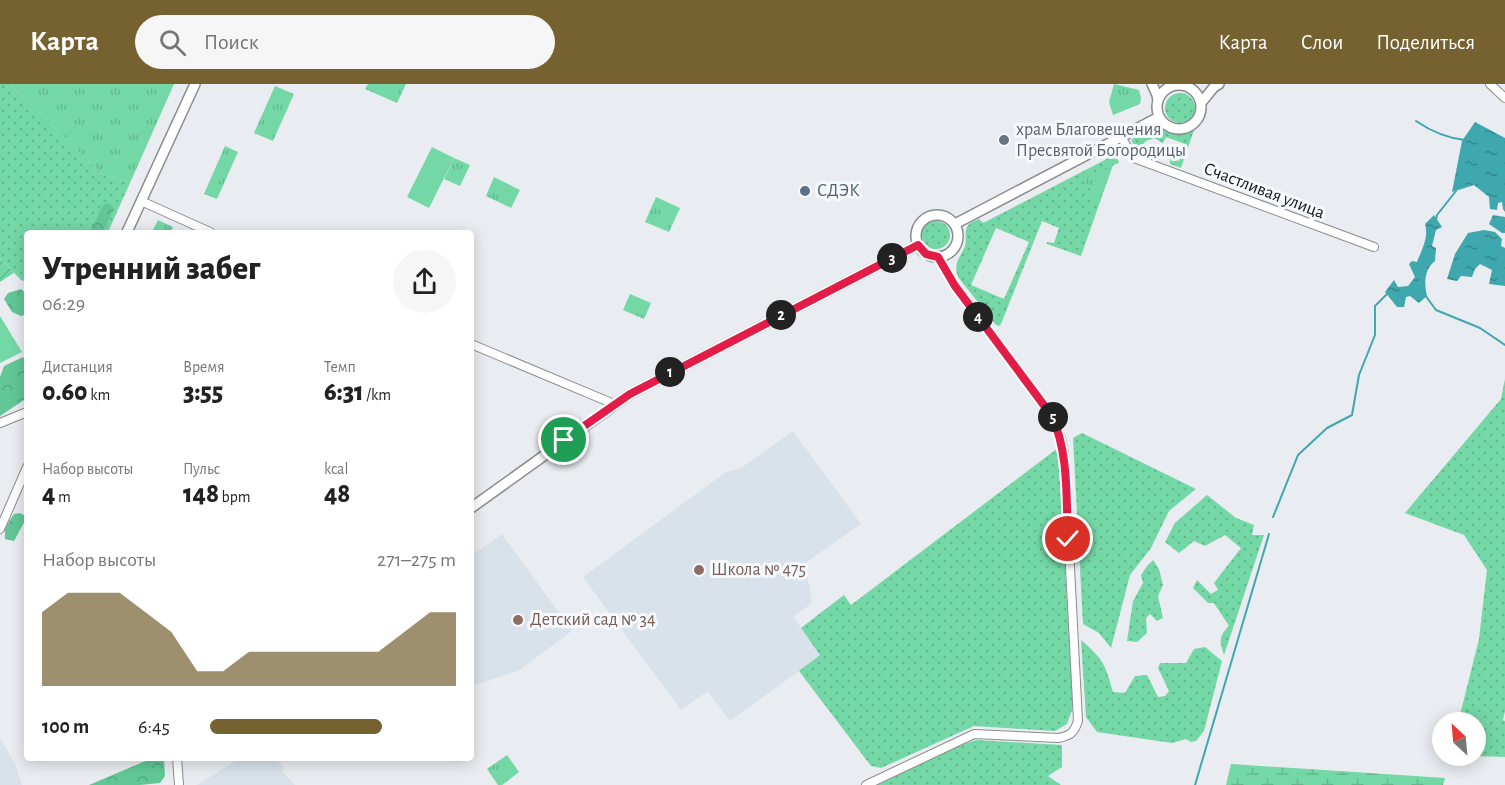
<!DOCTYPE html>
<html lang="ru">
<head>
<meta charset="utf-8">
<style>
  :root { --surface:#fff; --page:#f6f6f6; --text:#222; --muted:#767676; --accent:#766231 }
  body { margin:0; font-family:"Alegreya Sans",sans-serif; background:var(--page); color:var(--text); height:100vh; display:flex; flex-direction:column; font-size:22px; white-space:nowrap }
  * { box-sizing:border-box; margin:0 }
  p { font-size:20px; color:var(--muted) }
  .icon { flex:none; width:33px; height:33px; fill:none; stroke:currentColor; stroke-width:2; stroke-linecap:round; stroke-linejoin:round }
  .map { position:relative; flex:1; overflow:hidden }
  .sheet { position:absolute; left:24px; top:146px; width:450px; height:531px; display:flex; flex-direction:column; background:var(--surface); border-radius:6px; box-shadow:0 3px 15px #0003 }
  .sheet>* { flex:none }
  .needle { width:39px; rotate:334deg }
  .tools { position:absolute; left:1432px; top:628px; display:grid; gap:12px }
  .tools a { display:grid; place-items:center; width:54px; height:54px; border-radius:50%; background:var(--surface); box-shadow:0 3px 15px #0003; font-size:30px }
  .pin { position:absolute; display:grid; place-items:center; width:51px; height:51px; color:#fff; margin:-26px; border:3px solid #fff; border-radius:50%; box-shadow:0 2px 6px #0007 }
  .km { position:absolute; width:30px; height:30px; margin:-15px; border-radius:50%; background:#222; color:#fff; font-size:16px; line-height:30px; text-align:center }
  .round { display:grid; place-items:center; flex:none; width:63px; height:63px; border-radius:32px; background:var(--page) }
  .overview { display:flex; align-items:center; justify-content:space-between; height:102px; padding:0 18px }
  h1 { font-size:33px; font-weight:800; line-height:45px }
  .figures { display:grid; grid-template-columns:repeat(3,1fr); gap:9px; height:102px; padding:6px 18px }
  .figures div { display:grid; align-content:center }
  .figures b { font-size:26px; font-weight:800 }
  .figures small { font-size:16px; font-weight:400 }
  .figures p { font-size:16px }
  .chart { height:168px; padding:12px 18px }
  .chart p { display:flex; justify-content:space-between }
  .chart svg { width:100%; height:108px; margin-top:6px; fill:var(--accent); opacity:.7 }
  ul { padding:0 18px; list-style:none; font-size:20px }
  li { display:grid; grid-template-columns:96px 72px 1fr; align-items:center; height:45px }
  li i { height:15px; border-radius:8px; background:var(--accent) }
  header { display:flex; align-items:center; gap:36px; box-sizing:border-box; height:84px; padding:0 30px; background:var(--accent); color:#fff }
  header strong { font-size:28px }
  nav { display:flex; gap:33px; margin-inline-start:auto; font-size:21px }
  .search { width:420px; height:54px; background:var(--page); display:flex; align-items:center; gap:15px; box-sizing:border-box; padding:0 21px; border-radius:33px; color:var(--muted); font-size:22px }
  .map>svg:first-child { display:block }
</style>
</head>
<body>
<header>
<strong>Карта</strong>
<div class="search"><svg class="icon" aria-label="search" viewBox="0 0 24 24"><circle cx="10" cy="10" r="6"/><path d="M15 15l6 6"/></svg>Поиск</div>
<nav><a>Карта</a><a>Слои</a><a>Поделиться</a></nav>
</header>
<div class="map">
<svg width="1505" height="701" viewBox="0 0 1505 701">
  <defs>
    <pattern id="grass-dots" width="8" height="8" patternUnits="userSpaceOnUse" patternTransform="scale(1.5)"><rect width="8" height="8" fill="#74d7a6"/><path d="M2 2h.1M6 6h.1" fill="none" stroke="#64b88e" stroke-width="1.8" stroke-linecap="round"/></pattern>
    <pattern id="forest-crowns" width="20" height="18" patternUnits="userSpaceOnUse" patternTransform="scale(1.5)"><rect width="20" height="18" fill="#62c796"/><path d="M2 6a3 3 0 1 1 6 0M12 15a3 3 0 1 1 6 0" fill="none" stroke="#54aa81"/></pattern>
    <pattern id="wetland-marsh" width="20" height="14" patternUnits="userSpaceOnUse" patternTransform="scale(1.5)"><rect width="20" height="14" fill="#74d7a6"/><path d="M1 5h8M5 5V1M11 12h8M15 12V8" fill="none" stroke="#64b88e"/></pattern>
    <pattern id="park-tufts" width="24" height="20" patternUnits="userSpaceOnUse" patternTransform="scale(1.5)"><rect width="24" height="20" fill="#74d7a6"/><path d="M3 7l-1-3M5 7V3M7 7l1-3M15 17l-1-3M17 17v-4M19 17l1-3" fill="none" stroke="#64b88e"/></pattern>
    <pattern id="garden-furrows" width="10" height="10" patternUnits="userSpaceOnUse" patternTransform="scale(1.5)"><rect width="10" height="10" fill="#74d7a6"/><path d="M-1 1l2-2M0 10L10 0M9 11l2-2" fill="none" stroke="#64b88e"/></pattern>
    <pattern id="water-ripples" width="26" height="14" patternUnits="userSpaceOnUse" patternTransform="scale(1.5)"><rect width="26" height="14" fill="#3ea8ae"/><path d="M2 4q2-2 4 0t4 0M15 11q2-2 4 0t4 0" fill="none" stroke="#33888d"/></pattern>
  </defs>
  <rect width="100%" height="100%" fill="#e9ecf0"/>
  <path fill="#d9e1ea" d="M 793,347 L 861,440 L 805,479 L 812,519 L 793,533 L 821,571 L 730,637 L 708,607 L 681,626 L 583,493 L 726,388 L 741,384 Z
    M 502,450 L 572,547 L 518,587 L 471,602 L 471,472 Z
    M 0,654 L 15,680 L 22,701 L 0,701 Z
    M 240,674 L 275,674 L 284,684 L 282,687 L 295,701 L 197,701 Z"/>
  <path fill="url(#grass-dots)" fill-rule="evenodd" d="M 0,0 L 10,0 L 103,91 L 130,99 L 108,148 L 27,148 L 27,198 L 21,196 L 0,174 Z
    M1165 24a15 15 0 1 1 30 0a15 15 0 1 1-30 0Z
    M 1155,44 C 1169,46 1180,55 1194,46 L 1181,84 L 1170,80 L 1170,74 L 1179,77 L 1185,60 L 1166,53 L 1163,59 L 1154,54 L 1146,57 L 1137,66 L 1130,63 L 1134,61 L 1131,56 L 1149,45 Z
    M 1126,65 L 1116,71 L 1119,79 L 1113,81 L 1081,172 L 1047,160 L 1047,158 L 1054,159 L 1059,144 L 1042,137 L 1001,240 L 999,242 L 996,241 L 958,193 C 953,179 960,174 965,162 C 967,156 964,148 967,143 C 970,138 975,137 979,135 L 983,139 ZM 996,144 L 1029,158 L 1004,215 L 971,201 Z
    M922 151a14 14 0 1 1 28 0a14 14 0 1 1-28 0Z
    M 1505,295 L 1505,627 L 1503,636 L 1505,637 L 1505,673 L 1476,672 L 1476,639 L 1458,639 L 1479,555 L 1487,486 L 1464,451 L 1405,429 L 1501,315 Z
    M 1082,349 L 1196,405 L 1169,427 L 1151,464 L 1130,491 L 1111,564 L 1099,549 L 1083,540 L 1073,354 Z
    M 1058,364 L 1073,623 L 1067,640 L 1055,647 L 974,642 L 881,684 L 871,682 L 799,587 L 820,571 L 801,544 L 844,511 L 851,521 Z
    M 1207,411 L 1236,434 L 1254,441 L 1252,451 L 1264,451 L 1224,571 C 1219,557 1219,552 1229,542 L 1214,519 L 1208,519 L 1193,504 L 1197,496 L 1211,510 L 1218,506 L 1214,499 L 1241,464 L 1225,451 L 1205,462 L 1194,457 L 1179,469 L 1165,458 L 1175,439 Z
    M 1153,476 L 1159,485 L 1163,501 L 1158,512 L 1163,534 L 1157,537 L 1150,530 L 1146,534 L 1147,549 L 1137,558 L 1127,557 L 1133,517 L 1143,499 L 1141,491 L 1147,482 Z
    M 1081,556 C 1104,576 1105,580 1113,608 L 1125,609 L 1135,592 L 1147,591 L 1158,613 L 1165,612 L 1169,607 L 1158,584 L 1160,579 L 1186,579 L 1194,565 L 1205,563 L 1222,577 L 1204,647 L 1196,657 L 1191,658 L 1186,655 L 1172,659 L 1097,648 L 1086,633 Z
    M 976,656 L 1062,661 L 1062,683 L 1048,692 L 1061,701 L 877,701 L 961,661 Z"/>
  <path fill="url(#forest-crowns)" d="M 107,119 L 110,120 L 114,125 L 103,148 L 90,148 L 103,121 Z
    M 21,205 L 27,211 L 27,230 L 21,232 L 12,228 L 4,215 L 8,209 Z
    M 23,273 L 27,277 L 27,314 L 0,332 L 0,293 L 4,282 Z
    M 20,429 L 27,433 L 14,457 L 5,455 L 5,444 L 14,430 Z
    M 155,675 L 164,675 L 165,692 L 160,699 L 140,701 L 89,701 L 143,678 Z"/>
  <path fill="url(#wetland-marsh)" d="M 1231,680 L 1445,694 L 1443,701 L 1226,701 Z"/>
  <path fill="url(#park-tufts)" d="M 10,0 L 174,0 L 130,99 L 103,91 Z
    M 368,0 L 406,0 L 397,19 L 365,5 Z
    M 1114,0 L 1139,6 L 1141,14 L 1140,20 L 1113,31 L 1109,18 Z
    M 275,2 L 294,10 L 273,57 L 254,49 Z
    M 225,62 L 238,68 L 217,115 L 204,110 Z
    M 454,74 L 470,81 L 460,102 L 444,95 Z
    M 1107,83 L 1110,86 L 1100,117 L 1097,117 L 1086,98 L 1086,94 Z
    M 494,93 L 520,106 L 511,124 L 486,112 Z
    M 656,113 L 680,124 L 669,148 L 645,138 Z
    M 158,136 L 173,143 L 171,148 L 152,148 Z
    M 630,210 L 651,219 L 644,235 L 623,226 Z
    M 507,671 L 519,688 L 502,701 L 498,701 L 487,685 Z"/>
  <path fill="url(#garden-furrows)" d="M 0,174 L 14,189 L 0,198 Z"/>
  <path fill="#74d7a6" d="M 432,63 L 454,74 L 429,124 L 407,113 Z
    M 0,232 L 22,268 L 0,279 Z"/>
  <path fill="url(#water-ripples)" d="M 1475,38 L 1505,54 L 1505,128 L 1503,125 L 1502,118 L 1498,119 L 1497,126 L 1490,125 L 1489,113 L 1474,101 L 1452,108 L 1462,57 Z
    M 1434,131 L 1442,143 L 1436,146 L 1432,162 L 1436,164 L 1435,177 C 1424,186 1424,199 1427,212 L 1419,219 L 1410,212 L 1406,213 L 1404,223 L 1397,223 L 1385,208 L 1394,196 L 1398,203 L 1408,202 L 1415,193 L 1409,180 L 1412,177 L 1417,178 C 1422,165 1429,153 1425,140 Z
    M 1493,131 L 1505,133 L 1505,149 L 1502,149 L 1489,140 Z
    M 1484,146 L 1495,148 L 1502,155 L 1501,162 L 1505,164 L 1505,202 L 1489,200 L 1492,186 L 1480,180 L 1475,185 L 1472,193 L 1461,192 L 1457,197 L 1447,195 L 1455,170 L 1468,149 Z"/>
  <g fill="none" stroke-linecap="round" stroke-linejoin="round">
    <path stroke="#3ea8ae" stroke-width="2" d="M 1416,37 C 1432,48 1446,54 1465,56
      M 1436,136 L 1437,131 L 1456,107
      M 1425,211 L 1436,226 L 1480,244 L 1505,261
      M 1273,433 L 1298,371 L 1327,344 L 1352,331 L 1359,291 L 1375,251 L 1375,222 L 1388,209
      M 1195,701 L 1269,450"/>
    <defs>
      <path id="minor" d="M 1490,0 L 1505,14
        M 1121,53 L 1134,74 L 1374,163
        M 141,117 L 210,148
        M 471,260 L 614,320
        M 0,339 L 27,328
        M 0,445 L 27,383
        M 177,674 L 179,701
        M 866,701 L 974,650 L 1058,654 C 1070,652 1074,649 1078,637 L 1064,369 L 1061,354 L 1052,332 L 955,202 L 938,173"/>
      <path id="tertiary" d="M 1152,0 L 1157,11 L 1158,17
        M1157 23a22 22 0 1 1 44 0a22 22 0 1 1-44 0Z
        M 1201,19 L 1214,3 L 1219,0
        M916 152a21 21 0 1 1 42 0a21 21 0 1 1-42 0Z
        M 955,140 L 1159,33
        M 127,148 L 195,0
        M 471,424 L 630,310 L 918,161"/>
    </defs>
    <use href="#minor" stroke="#898c8f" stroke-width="10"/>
    <use href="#tertiary" stroke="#898c8f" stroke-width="12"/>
    <use href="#minor" stroke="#fff" stroke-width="8"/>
    <use href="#tertiary" stroke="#fff" stroke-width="9"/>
  </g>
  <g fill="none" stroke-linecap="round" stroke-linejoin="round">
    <defs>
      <path id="route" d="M 564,356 L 630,310 L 918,161 L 926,170 L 938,173 L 955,202 L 1052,332 C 1069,370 1066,414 1068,455"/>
    </defs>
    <use href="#route" stroke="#fff" stroke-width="12"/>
    <use href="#route" stroke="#e11d48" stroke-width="8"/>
  </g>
  <circle fill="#6b7280" stroke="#f6f9fd" stroke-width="2" cx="1004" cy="56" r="6"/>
  <circle fill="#5c6f8a" stroke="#f6f9fd" stroke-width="2" cx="805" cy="107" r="6"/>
  <g fill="#8d6e63" stroke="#f6f9fd" stroke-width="2">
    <circle cx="699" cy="486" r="6"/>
    <circle cx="518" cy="536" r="6"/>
  </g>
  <g text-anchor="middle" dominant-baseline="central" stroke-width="6" stroke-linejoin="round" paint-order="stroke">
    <g font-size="18" fill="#5b616d" stroke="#f6f9fd" text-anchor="start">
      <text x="1016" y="46">храм Благовещения<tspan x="1016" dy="21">Пресвятой Богородицы</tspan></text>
    </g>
    <g font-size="18" fill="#4e5e75" stroke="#f6f9fd" text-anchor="start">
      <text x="817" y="107">СДЭК</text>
    </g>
    <g font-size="18" fill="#161719" stroke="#f6f9fd">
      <text transform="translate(1264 107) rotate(21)">Счастливая улица</text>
    </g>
    <g font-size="18" fill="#785e54" stroke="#f6f9fd" text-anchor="start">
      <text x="711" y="486">Школа № 475</text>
      <text x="530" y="536">Детский сад № 34</text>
    </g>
  </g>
</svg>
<div class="tools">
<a><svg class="needle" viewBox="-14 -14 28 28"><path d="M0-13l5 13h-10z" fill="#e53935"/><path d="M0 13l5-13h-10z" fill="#767676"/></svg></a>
</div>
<div class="pin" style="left:564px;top:356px;background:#1e9e55"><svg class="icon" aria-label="arrive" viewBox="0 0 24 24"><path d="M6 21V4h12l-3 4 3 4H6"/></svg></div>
<div class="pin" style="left:1068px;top:455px;background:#d93025"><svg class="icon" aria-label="check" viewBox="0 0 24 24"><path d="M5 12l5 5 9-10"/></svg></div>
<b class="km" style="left:670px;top:288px">1</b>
<b class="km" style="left:781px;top:231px">2</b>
<b class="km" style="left:892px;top:174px">3</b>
<b class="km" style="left:978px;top:233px">4</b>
<b class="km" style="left:1053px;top:333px">5</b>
<section class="sheet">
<div class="overview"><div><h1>Утренний забег</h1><p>06:29</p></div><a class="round"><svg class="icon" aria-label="share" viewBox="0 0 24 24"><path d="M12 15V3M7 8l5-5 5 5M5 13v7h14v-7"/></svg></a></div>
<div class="figures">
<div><p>Дистанция</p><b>0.60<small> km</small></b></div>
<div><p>Время</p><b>3:55</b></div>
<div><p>Темп</p><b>6:31<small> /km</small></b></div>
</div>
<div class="figures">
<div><p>Набор высоты</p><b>4<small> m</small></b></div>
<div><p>Пульс</p><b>148<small> bpm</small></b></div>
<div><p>kcal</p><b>48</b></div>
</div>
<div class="chart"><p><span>Набор высоты</span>271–275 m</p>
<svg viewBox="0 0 160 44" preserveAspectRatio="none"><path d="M0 44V14L10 6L20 6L30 6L40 14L50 22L60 38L70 38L80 30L90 30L100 30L110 30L120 30L130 30L140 22L150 14L160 14V44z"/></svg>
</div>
<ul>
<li><b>100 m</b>6:45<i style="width:70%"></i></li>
</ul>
</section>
</div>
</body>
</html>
